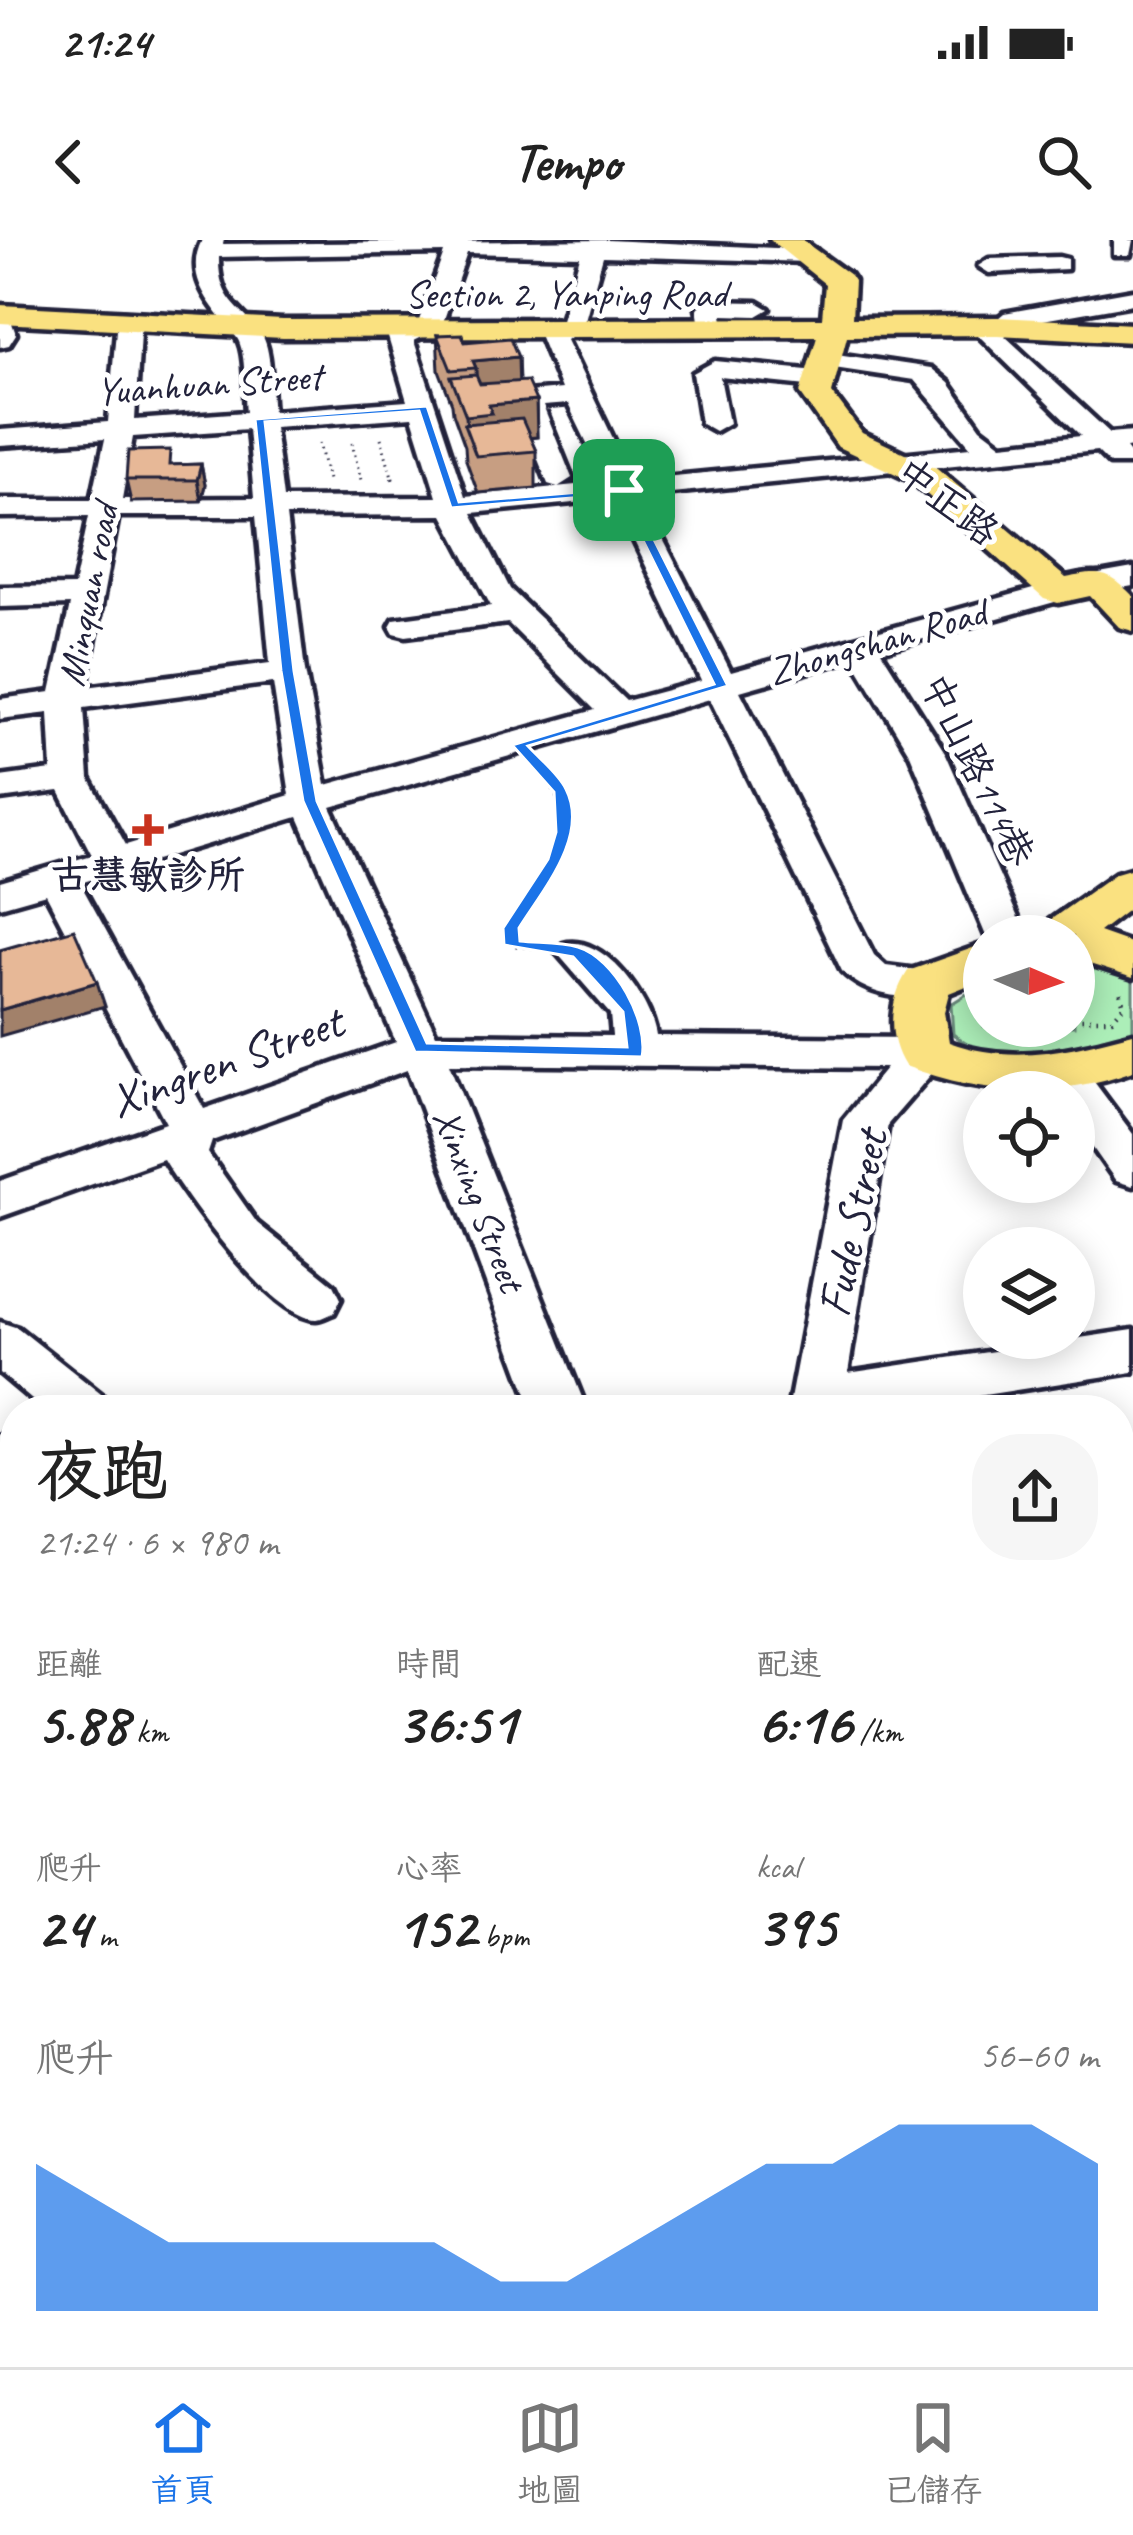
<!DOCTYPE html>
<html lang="zh-TW">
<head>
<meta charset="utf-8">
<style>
  :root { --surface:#fff; --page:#f6f6f6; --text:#222; --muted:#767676; --line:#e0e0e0; --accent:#1a73e8 }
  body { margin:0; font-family:Caveat,"LXGW WenKai TC",sans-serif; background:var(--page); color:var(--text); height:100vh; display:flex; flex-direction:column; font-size:45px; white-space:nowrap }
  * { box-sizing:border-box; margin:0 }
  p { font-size:39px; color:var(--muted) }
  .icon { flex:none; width:66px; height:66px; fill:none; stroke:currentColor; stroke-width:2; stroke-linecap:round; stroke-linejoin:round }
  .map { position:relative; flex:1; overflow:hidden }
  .drawer { position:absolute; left:0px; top:1155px; width:1134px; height:972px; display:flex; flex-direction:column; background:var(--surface); border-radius:48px 48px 0 0; box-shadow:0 6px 30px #0003 }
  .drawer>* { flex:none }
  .needle { width:78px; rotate:92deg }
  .controls { position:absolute; left:963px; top:675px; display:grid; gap:24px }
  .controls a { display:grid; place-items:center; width:132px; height:132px; border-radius:50%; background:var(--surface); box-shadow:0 6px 30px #0003; font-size:60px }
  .pin { position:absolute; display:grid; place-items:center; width:102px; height:102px; color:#fff; margin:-51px; border-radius:24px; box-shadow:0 6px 18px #0006 }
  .round { display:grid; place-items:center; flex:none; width:126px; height:126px; border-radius:48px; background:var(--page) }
  .headline { display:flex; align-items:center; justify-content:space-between; height:204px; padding:0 36px }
  h1 { font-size:66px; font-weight:700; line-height:90px }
  .metrics { display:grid; grid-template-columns:repeat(3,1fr); gap:18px; height:204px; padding:12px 36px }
  .metrics div { display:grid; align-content:center }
  .metrics b { font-size:60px; font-weight:700 }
  .metrics small { font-size:33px; font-weight:400 }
  .metrics p { font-size:33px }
  .chart { height:336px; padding:24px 36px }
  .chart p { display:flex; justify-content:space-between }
  .chart svg { width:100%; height:216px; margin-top:12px; fill:var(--accent); opacity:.7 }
  .status { display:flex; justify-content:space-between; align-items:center; height:84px; padding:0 60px; background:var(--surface); direction:ltr }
  .status svg { height:33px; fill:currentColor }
  header { display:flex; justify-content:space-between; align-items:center; height:156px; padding:0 36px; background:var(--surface); font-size:54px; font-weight:700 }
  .tabs { display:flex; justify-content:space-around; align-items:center; height:168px; border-top:3px solid var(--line); background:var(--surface); font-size:33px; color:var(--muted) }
  .tabs a { display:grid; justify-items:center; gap:6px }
  .tabs .current { color:var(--accent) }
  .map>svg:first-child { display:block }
</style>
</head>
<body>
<div class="status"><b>21:24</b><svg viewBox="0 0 49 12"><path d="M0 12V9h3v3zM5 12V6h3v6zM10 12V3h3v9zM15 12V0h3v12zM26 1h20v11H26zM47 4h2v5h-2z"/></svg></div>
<header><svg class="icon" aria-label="back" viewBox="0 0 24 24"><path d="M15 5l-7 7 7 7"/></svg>Tempo<svg class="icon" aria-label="search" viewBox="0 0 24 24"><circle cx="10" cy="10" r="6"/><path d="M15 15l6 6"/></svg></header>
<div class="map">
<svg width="1133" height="2127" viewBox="0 0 1133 2127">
  <rect width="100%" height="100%" fill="#fff"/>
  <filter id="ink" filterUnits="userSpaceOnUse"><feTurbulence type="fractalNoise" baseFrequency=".00833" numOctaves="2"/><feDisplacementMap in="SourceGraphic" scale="24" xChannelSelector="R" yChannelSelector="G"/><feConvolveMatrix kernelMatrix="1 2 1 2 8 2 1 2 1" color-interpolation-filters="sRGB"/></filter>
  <g filter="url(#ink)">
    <path fill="#f8eae0" d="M 0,1403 L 15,1414 L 15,1904 L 0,1887 Z
      M 197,2112 L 971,2112 L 991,2127 L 211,2127 Z"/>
    <path fill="#aceeb8" stroke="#67887a" stroke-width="3" d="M 1074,714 L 1133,733 L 1133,795 C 1072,815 1008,841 953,794 L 951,764 L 984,743 L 984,786 L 1074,786 Z"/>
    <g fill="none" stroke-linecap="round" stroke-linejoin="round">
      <path stroke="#5b8c9a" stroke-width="10" d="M 0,1244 L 15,1256"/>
      <defs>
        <path id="minor" d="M 202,0 L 224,0 L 223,4 L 607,0 L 816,10 L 816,20 L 808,22 L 603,16 L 583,87 L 566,100 L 633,240 L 971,207 L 914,140 L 814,125 L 810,120 L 814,115 L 823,112 L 931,128 L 949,143 L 981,188 L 1002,204 L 1081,196 L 978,95 L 1004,73 L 1133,50 L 1133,64 L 1020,84 L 1005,96 L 1110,193 L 1133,191 L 1133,207 L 1126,208 L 1133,217 L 1130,224 L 1110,224 L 1097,211 L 641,256 L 731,432 L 1058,342 L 1074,351 L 1069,358 L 881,411 L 946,514 L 1026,696 L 986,696 L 910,514 L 853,419 L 740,451 L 874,715 L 886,726 L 941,733 L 947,743 L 941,753 C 907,762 867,756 842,731 L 710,459 L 331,567 L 436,794 L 612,796 L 610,774 L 557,713 L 563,704 C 604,693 651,760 656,796 L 924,798 L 940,802 L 946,813 L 940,824 L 888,884 L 848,1133 L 1133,1090 L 1133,1132 L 887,1170 L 788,1170 L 843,880 L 886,828 L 449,824 L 587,1170 L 533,1170 L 407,830 L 212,901 L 208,913 L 257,983 L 334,1045 L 341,1059 L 334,1073 C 328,1075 322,1079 316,1079 C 272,1079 184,955 163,919 L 0,977 L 0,941 L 166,883 L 46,654 L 0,667 L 0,642 L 92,615 L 59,551 L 0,559 L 0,537 L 52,530 L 49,473 L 0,479 L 0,459 L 51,452 L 70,365 L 0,367 L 0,347 L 74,346 L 89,276 L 0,277 L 0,259 L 92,259 L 105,199 L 0,206 L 0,190 L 108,182 L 116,90 L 136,75 L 148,82 L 140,92 L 135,180 L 246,172 C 244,153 247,113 237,98 C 215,69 182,39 202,0 ZM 444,13 L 418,83 L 388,97 L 407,161 L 273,171 C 270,151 273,108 260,92 C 238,65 218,60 219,17 ZM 467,13 L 580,16 L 560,83 L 540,97 L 561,149 L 527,152 L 514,160 L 548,244 L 558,247 L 572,238 L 543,166 L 568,164 L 606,242 L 465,256 L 414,101 L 441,88 ZM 412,177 L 437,257 L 283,258 L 274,187 ZM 248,189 L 254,258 L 122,259 L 133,197 ZM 614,259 L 701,441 L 626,461 L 510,349 L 472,273 ZM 443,275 L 491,366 L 394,379 L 390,386 L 394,393 L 406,396 L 508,383 L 595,470 L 326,545 L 305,431 L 286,276 ZM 118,276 L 256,276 L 270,423 L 86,447 ZM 273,443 L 290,555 L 126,605 L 89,538 L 84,468 ZM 298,577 L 396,802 L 204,869 L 80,643 Z
          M 1114,0 L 1133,0 L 1130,15 L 1114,15 Z
          M 1059,17 L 1067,19 L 1067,29 L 989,33 L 978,26 L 989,19 Z
          M 709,61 L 757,62 L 769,69 L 757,76 L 722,75 L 724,87 L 712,94 L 700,87 L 697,68 Z
          M 0,73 L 9,75 L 16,94 L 9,105 L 0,107 Z
          M 715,121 L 817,131 L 830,139 L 817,147 L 720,137 L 729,183 L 715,191 L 701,183 L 693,133 Z
          M 1133,328 L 1133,346 L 1099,352 L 1083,343 L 1088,336 Z
          M 1064,819 L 1080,823 L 1133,894 L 1133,946 L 1116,941 L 1074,881 L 1074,852 L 1053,852 L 1042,834 L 1048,823 Z
          M 0,1082 L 18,1088 L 101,1154 L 109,1170 L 44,1170 L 0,1133 Z
          M 1119,1395 L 1133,1396 L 1133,1452 L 1119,1451 Z
          M 1119,1494 L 1133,1494 L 1133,1556 L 1119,1556 Z
          M 1119,2026 L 1133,2032 L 1133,2110 L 1119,2104 Z
          M 0,2029 L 15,2035 L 15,2112 L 90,2112 L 96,2127 L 8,2127 L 0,2117 Z"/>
        <path id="major" d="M 770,0 L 802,0 L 850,35 L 854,41 L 852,78 L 997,77 L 1133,84 L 1133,102 L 997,95 L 847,96 L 832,153 L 862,193 L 937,228 L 1066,338 C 1099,331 1109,331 1133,356 L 1133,391 L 1119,387 L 1090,356 L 1058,363 L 1044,359 L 913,242 L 838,207 L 800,153 L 817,96 L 283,98 L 0,83 L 0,65 L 283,80 L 822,78 L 825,44 Z
          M 1133,628 L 1133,666 L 1099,692 L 1133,704 L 1133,738 L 1074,719 L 1074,696 L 1036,696 L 1043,685 L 1116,633 Z
          M 984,704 L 984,739 L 949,753 L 944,772 L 949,802 C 1014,825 1069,810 1133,793 L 1133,831 C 1053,859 984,855 905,826 C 886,796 889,760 908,731 Z
          M 1133,1446 L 1133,1520 L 1119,1522 L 1119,1448 Z
          M 589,2112 L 687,2112 L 683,2127 L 585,2127 Z"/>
      </defs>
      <use href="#minor" stroke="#22223b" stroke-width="9"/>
      <use href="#major" stroke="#22223b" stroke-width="9"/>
      <path stroke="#22223b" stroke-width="3" stroke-dasharray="1.5 4.5" stroke-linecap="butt" d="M 381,198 L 393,240
        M 319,203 L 328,240
        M 352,203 L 361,240"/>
      <path stroke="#22223b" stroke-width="4.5" stroke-dasharray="1.5 6" stroke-linecap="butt" d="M 392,237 L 393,241
        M 538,524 C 602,610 525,624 512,705 L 542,708
        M 1074,779 L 1112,779 L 1124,766 L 1120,752"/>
      <path stroke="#22223b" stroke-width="6" stroke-dasharray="3 9" stroke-linecap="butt" d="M 0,1191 L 15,1203"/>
      <use href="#minor" fill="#fff" fill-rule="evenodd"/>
      <use href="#major" fill="#fae180" fill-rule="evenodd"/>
      <defs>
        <path id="rail-far1" d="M 0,1446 L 15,1456"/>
        <path id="rail" d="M 0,1690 L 15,1704
          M 0,1842 L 15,1859
          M 248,2112 L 262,2127
          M 436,2112 L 451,2127"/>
      </defs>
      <use href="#rail-far1" stroke="#22223b" stroke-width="14"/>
      <use href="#rail" stroke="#22223b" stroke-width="16"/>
      <use href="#rail-far1" stroke="#fff" stroke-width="9" stroke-dasharray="28" stroke-linecap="butt"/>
      <use href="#rail" stroke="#fff" stroke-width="12" stroke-dasharray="38" stroke-linecap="butt"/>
    </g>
    <path fill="#c79e82" stroke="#22223b" stroke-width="3" d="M 437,95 L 518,117 L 519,141 L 536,161 L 537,197 L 530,198 L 536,211 L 536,248 L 478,253 L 466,220 L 465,206 L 453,173 L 452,164 L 439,130 Z
      M 201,224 L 205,245 L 201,261 L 131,262 L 126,240 L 173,225 Z
      M 0,1247 L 15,1258 L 15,1390 L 0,1379 Z"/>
    <path fill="#a2816a" stroke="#22223b" stroke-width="3" d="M 518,117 L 519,152 L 477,156 L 476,128 L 473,121 Z
      M 536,161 L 537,197 L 493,201 L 467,190 L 466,176 L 489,165 Z
      M 201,224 L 205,245 L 201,261 L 197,240 Z
      M 97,742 L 105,766 L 0,796 L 0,770 Z"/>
    <path fill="#e7b897" stroke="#22223b" stroke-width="3" d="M 462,94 L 465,102 L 510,98 L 518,117 L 473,121 L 476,128 L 451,130 L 437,95 Z
      M 476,135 L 480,144 L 527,141 L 536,161 L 489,165 L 492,173 L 466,176 L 451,137 Z
      M 522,179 L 536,211 L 476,216 L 464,184 Z
      M 170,210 L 169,225 L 201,224 L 197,240 L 126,240 L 128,211 Z
      M 74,689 L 97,742 L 0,770 L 0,710 Z
      M 0,1247 L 15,1258 L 15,1377 L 0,1365 Z"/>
  </g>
  <path fill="#1a73e8" stroke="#fff" stroke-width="3" fill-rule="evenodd" d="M 427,166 L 459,262 L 628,248 L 728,446 L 528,506 C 540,519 559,534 566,549 C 590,596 542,651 519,688 L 520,701 C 538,703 560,702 578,707 C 615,718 649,782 642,817 L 415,812 L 303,561 L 281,431 L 255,179 ZM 419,171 L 451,268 L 620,254 L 714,444 L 512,505 L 554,552 L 556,592 L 548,619 L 503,688 L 504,705 L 573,717 L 623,772 L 627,807 L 427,803 L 317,561 L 294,431 L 265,182 Z"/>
  <path fill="#c8321e" stroke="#fff" stroke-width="4.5" d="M142 572h12v12h12v12h-12v12h-12v-12h-12v-12h12z"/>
  <g text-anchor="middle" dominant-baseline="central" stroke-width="10" stroke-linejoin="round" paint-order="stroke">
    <g font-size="39" fill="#22223b" stroke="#fff">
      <text x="566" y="54">Section 2, Yanping Road</text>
      <text transform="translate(209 144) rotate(-4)">Yuanhuan Street</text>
      <text transform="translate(947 262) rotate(37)">中正路</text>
      <text transform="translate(88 355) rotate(-79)">Minquan road</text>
      <text transform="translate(877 402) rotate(-16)">Zhongshan Road</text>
      <text transform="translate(977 530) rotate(64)">中山路114巷</text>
      <text transform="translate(479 960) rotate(69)">Xinxing Street</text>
    </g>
    <g font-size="39" font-weight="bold" fill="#22223b" stroke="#fff">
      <text x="148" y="635">古慧敏診所</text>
    </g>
    <g font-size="48" fill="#22223b" stroke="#fff">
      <text transform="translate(226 821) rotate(-20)">Xingren Street</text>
      <text transform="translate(852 983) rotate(-78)">Fude Street</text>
    </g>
  </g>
</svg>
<div class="controls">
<a><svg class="needle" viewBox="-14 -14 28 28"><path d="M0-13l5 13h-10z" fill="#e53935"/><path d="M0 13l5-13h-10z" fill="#767676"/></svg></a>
<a><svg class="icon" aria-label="locate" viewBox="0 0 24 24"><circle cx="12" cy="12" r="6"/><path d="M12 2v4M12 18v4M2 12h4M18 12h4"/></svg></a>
<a><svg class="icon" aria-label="layers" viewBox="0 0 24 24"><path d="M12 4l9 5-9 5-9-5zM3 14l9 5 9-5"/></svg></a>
</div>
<div class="pin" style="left:624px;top:250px;background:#1e9e55"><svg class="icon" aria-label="arrive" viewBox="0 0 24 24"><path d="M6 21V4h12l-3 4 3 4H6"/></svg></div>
<section class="drawer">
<div class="headline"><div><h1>夜跑</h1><p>21:24 · 6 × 980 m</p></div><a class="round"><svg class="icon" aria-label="share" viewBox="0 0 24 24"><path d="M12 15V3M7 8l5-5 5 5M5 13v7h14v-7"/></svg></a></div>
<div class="metrics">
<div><p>距離</p><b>5.88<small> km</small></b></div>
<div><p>時間</p><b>36:51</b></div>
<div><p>配速</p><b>6:16<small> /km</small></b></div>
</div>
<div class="metrics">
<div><p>爬升</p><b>24<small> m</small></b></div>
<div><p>心率</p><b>152<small> bpm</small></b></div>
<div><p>kcal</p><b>395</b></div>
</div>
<div class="chart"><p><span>爬升</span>56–60 m</p>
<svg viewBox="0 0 160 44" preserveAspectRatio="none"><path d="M0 44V14L10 22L20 30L30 30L40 30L50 30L60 30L70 38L80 38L90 30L100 22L110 14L120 14L130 6L140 6L150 6L160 14V44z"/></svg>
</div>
</section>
</div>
<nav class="tabs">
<a class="current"><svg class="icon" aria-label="home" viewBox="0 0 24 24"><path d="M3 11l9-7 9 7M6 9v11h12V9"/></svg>首頁</a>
<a><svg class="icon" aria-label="map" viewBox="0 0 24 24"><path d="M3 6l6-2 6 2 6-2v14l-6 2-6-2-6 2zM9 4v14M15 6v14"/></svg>地圖</a>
<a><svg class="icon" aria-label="saved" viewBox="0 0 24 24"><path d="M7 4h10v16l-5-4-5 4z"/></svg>已儲存</a>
</nav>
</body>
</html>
